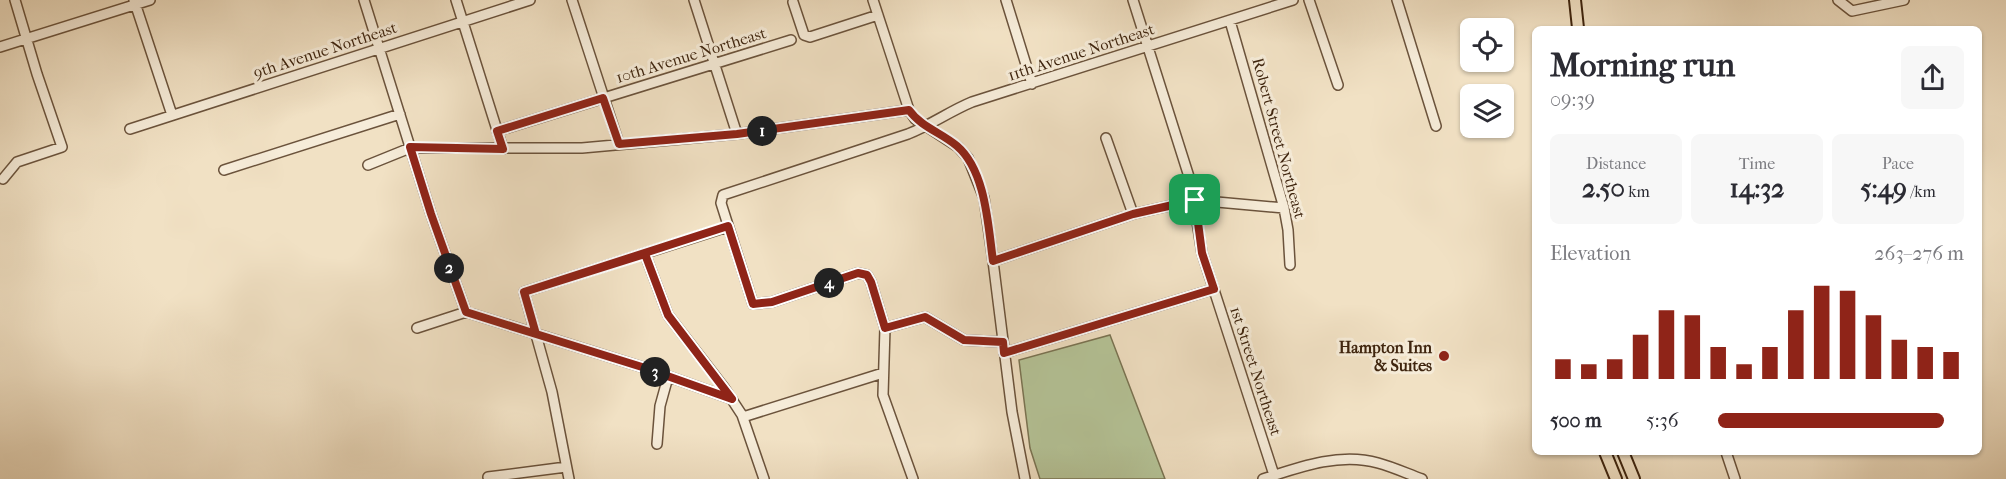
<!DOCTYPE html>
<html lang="en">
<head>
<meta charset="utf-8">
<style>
  :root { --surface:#fff; --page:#f7f7f7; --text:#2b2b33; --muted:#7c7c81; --accent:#8f2418 }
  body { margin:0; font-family:"IM FELL French Canon",serif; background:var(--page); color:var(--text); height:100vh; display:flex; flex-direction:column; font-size:22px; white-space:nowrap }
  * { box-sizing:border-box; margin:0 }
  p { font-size:20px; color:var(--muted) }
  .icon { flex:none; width:33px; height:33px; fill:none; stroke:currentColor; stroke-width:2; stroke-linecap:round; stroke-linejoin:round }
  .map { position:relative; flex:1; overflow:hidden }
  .sheet { position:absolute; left:1532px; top:26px; width:450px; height:429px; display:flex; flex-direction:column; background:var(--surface); border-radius:9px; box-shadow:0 2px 4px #0004 }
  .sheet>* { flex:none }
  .controls { position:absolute; left:1460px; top:18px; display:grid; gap:12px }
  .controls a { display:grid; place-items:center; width:54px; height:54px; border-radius:9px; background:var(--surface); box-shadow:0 2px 4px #0004; font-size:30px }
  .pin { position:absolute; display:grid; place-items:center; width:51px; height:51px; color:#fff; margin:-26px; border-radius:12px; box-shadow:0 3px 9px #0006 }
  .km { position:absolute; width:30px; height:30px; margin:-15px; border-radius:50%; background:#222; color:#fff; font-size:16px; line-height:30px; text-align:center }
  .round { display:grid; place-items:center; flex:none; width:63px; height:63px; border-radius:9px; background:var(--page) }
  .summary { display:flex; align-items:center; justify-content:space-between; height:102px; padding:0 18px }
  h1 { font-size:33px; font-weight:700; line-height:45px }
  .metrics { display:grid; grid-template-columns:repeat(3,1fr); gap:9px; height:102px; padding:6px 18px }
  .metrics div { display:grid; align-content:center; border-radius:9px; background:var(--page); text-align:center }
  .metrics b { font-size:26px; font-weight:700 }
  .metrics small { font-size:16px; font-weight:400 }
  .metrics p { font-size:16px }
  .chart { height:168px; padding:12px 18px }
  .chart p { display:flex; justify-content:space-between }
  .chart svg { width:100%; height:108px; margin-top:6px; stroke:var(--accent); stroke-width:6 }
  ul { padding:0 18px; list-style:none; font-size:20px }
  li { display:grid; grid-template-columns:96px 72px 1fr; align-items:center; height:45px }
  li i { height:15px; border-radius:8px; background:var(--accent) }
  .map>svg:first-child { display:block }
</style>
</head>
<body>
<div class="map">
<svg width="2006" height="479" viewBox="0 0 2006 479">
  <rect width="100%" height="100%" fill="#f1e1c4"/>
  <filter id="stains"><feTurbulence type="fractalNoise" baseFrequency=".00333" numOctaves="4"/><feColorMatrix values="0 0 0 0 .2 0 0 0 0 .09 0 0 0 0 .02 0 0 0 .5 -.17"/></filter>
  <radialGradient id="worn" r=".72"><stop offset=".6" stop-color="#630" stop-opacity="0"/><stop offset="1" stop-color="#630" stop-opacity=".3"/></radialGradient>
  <path fill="#b5c498" stroke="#7a7453" stroke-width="1.5" d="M 1110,335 L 1165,479 L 1040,479 L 1030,448 L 1019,360 Z"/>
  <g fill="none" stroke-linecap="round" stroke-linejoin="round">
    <defs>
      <path id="minor" d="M 134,0 L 172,115
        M 364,0 L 431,214 L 466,312
        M 456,0 L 503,149
        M 572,0 L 619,144
        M 694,0 L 737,134
        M 873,0 L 909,110 L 915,119 L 958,147 L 968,158 L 984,198 L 993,261 L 1012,412 L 1025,479
        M 1006,0 L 1032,84
        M 1133,0 L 1191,183 L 1202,253 L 1274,475
        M 1309,0 L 1338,85
        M 1397,0 L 1436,126
        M 1838,0 L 1852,11 L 1904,0
        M 793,2 L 804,35 L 810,37 L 878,15
        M 1230,21 L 1284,208 L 1288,230 L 1290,265
        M 0,47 L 150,0
        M 130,129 L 530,0
        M 497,131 L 791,40
        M 1106,138 L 1133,214
        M 368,165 L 410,148 L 582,148 L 737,134 L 909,110
        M 224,170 L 400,114
        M 3,179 L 17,162 L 62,147 L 37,74 L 15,0
        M 645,254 L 668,315 L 725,389 L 742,415 L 764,479
        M 993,261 L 1133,214 L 1195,200 L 1284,208
        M 466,312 L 642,367 L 732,399
        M 417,328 L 466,312
        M 885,328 L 925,317 L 964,340 L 1003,342
        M 1004,353 L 1214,289
        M 743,417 L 883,373
        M 657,444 L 660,406 L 668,377
        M 1726,452 L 1735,479
        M 488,477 L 566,467
        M 569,479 L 552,392 L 524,292 L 727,227
        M 913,479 L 883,395 L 885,328 L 871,282 L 867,275 L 858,273 L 772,302 L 753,304 L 721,203 L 723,195 L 908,134 C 931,125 950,111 972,102 L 1293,0
        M 1263,479 C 1299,467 1340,452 1378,463 C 1393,467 1408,474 1422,479"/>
      <path id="major" d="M 1575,0 L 1578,28
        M 1605,452 L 1616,479
        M 1623,452 L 1634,479"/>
    </defs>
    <use href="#minor" stroke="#6b533c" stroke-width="12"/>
    <use href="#major" stroke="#3e240e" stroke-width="14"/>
    <use href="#minor" stroke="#f6ecd9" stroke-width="9"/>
    <use href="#major" stroke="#f1e1c4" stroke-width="10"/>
  </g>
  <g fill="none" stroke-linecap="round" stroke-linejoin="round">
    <defs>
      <path id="route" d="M 1195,200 L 1133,214 L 993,261 C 988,226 986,171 957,146 C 942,133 921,127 909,110 L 737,134 L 619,144 L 603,98 L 497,131 L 503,149 L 410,147 L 431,214 L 466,312 L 536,334 L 524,292 L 645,254 L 668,315 L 732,399 L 642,367 L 536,334 L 524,292 L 728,226 L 753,304 L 772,302 L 858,273 L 867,275 L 871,282 L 885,328 L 925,317 L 964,340 L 1003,342 L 1004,353 L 1214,289 L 1202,253 L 1195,200"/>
    </defs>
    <use href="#route" stroke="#fff" stroke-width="12"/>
    <use href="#route" stroke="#8f2418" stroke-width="8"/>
  </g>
  <circle fill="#8f2418" stroke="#f6ecd9" stroke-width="2" cx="1444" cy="356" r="6"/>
  <g text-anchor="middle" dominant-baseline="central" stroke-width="6" stroke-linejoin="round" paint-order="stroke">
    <g font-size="16" fill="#3e240e" stroke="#f6ecd9">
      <text transform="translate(325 50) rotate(-18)">9th Avenue Northeast</text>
      <text transform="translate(1081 52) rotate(-18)">11th Avenue Northeast</text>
      <text transform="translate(691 55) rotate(-17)">10th Avenue Northeast</text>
      <text transform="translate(1279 138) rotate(75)">Robert Street Northeast</text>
      <text transform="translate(1256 371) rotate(72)">1st Street Northeast</text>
    </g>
    <g font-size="16" font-weight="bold" fill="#3e240e" stroke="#f6ecd9" text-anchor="end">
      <text x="1432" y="347">Hampton Inn<tspan x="1432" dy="18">&amp; Suites</tspan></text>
    </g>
  </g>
  <rect width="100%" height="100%" filter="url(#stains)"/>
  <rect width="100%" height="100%" fill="url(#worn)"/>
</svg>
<div class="controls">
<a><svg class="icon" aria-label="locate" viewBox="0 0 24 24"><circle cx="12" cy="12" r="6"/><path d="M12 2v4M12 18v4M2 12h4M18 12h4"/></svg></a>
<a><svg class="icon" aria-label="layers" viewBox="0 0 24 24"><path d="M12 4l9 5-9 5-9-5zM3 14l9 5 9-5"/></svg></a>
</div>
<div class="pin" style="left:1195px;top:200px;background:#1e9e55"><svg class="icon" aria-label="arrive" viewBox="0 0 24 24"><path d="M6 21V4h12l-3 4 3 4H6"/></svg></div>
<b class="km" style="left:762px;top:131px">1</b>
<b class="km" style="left:449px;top:268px">2</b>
<b class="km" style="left:655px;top:372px">3</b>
<b class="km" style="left:829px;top:283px">4</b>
<section class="sheet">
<div class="summary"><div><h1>Morning run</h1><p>09:39</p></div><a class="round"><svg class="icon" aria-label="share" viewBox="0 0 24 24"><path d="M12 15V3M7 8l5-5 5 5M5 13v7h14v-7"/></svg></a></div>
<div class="metrics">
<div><p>Distance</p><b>2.50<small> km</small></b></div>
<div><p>Time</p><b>14:32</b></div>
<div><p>Pace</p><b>5:49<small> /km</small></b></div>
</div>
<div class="chart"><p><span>Elevation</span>263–276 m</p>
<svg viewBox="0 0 160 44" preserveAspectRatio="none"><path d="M5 44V36M15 44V38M25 44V36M35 44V26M45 44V16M55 44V18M65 44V31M75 44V38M85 44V31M95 44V16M105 44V6M115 44V8M125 44V18M135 44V28M145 44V31M155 44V33"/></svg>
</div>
<ul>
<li><b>500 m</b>5:36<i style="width:92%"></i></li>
</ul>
</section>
</div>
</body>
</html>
